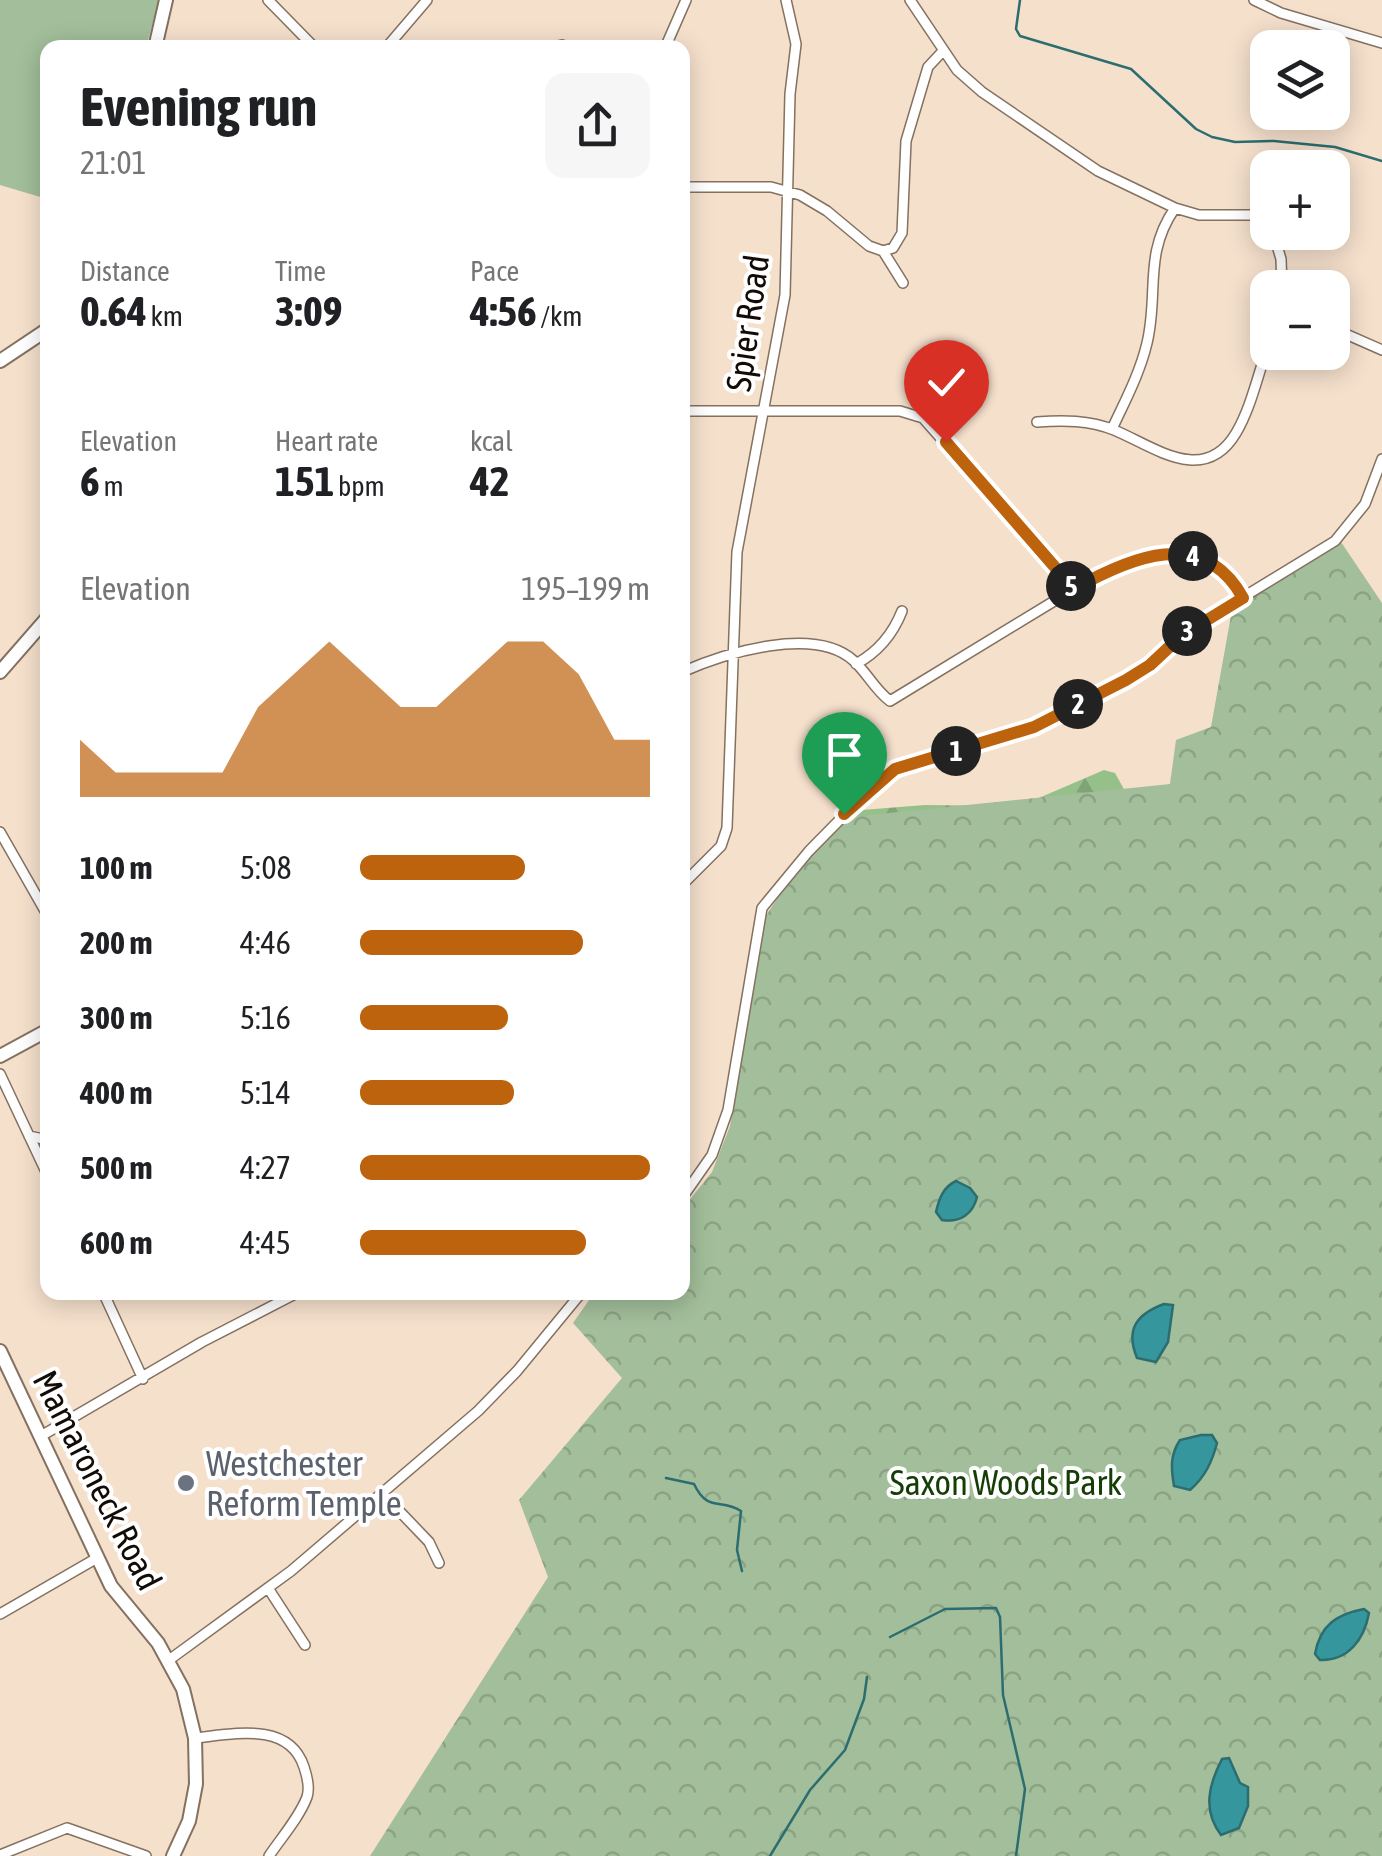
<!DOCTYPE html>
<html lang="en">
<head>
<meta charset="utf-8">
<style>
  :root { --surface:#fff; --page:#f6f6f6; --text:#202124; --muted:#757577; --accent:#be630d }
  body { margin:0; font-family:"Asap Condensed",sans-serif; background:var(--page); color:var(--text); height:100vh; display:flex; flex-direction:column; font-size:38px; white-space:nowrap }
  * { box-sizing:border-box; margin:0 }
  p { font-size:32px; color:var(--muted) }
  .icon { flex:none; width:55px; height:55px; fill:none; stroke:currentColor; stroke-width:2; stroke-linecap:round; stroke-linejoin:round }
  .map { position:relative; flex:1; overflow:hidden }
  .side { position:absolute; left:40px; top:40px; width:650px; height:1260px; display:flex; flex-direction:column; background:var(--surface); border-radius:20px; box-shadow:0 5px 25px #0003 }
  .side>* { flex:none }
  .fabs { position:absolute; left:1250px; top:30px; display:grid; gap:20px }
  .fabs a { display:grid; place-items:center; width:100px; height:100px; border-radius:20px; background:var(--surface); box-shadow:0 5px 25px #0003; font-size:50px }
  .pin { position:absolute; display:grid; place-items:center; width:85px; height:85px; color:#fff; margin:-102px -42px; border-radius:50% 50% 50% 0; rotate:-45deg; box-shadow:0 0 10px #0007 }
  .pin .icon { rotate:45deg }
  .km { position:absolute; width:50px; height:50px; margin:-25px; border-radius:50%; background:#222; color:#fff; font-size:28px; line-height:50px; text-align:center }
  .round { display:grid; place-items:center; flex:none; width:105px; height:105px; border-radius:20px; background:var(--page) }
  .overview { display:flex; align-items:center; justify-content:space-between; height:170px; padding:0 40px }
  h1 { font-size:55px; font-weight:700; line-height:75px }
  .stats { display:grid; grid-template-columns:repeat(3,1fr); gap:15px; height:170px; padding:10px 40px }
  .stats div { display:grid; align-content:center }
  .stats b { font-size:42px; font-weight:700 }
  .stats small { font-size:28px; font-weight:400 }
  .stats p { font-size:28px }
  .chart { height:280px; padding:20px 40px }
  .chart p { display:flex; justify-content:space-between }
  .chart svg { width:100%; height:180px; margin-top:10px; fill:var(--accent); opacity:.7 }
  ul { padding:0 40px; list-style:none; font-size:32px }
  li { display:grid; grid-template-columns:160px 120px 1fr; align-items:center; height:75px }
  li i { height:25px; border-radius:12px; background:var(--accent) }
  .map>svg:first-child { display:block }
</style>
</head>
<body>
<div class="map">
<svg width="1382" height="1856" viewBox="0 0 1382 1856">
  <defs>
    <pattern id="forest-firs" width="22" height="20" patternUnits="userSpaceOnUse" patternTransform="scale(2.5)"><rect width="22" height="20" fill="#96c08a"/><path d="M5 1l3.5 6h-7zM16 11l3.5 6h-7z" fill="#80a476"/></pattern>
    <pattern id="park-crowns" width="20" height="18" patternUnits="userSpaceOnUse" patternTransform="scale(2.5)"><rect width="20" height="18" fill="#a2be9a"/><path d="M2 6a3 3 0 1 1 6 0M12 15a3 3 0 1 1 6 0" fill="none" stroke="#8ba283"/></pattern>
  </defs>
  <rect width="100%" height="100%" fill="#f5e0cc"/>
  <path fill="#a2be9a" d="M 0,0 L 159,0 L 146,47 L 48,48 L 47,199 L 0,185 Z"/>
  <path fill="url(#forest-firs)" d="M 1104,770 L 1115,773 L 1125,791 L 808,864 L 862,810 L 925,805 L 1020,806 Z"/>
  <path fill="url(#park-crowns)" d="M 1339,539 L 1382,603 L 1382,1856 L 370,1856 L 548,1577 L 519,1500 L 622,1378 L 573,1323 L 594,1293 L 682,1292 L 683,1208 L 712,1172 L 730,1126 L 765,917 L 794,873 L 850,817 L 1170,784 L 1176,740 L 1211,727 L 1232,610 Z"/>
  <path fill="#36969e" stroke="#2c6d70" stroke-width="2.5" d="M 956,1181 L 970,1188 L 977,1197 C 973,1214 960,1223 942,1220 L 936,1212 C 939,1199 943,1187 956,1181 Z
    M 1164,1304 L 1173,1305 L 1168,1342 L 1156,1362 L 1137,1358 C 1125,1329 1137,1314 1164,1304 Z
    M 1201,1435 L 1212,1435 L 1217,1443 C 1212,1462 1205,1477 1190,1490 L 1174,1486 C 1171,1468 1170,1455 1180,1440 Z
    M 1364,1609 L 1369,1613 C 1364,1640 1348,1661 1320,1660 L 1315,1654 C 1320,1625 1337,1614 1364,1609 Z
    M 1229,1758 L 1240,1783 L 1248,1787 L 1248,1806 L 1239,1828 L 1221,1835 C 1202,1810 1209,1784 1222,1759 Z"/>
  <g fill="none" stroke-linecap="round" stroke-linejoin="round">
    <path stroke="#2c6d70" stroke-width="2.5" d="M 1020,0 L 1016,29 L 1020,36 L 1131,69 L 1196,129 L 1212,137 L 1235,142 L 1274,141 L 1335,147 L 1382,161
      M 666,1478 L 694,1484 C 708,1513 720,1498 741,1511 L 737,1550 L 742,1571
      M 890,1637 L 945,1609 L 996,1608 L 1000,1617 L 1003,1695 L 1025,1789 L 1016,1856
      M 770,1856 L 810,1790 L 845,1750 L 864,1699 L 867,1677"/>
    <defs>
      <path id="street" d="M 268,0 L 315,48
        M 910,0 L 957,70 L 982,92 L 1098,171 L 1175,208 L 1199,215 L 1253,215 L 1268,223
        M 1254,0 L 1281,13 L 1382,43
        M 386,48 L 427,0
        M 548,48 L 562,45 L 567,48
        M 665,48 L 686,0
        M 682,187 L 771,187 L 800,195 L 827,211 L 869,246 L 883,251 L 903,283
        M 1273,232 L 1281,259 L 1282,288
        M 883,251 L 893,248 L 902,233 L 906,141 L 928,67 L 942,52
        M 1332,328 L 1382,350
        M 682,411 L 900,411 L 923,418 L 1074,589
        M 1037,422 C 1063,420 1089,420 1114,430 C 1153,446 1204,487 1236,433 C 1251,408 1258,374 1268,346
        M 1112,429 C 1125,401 1140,373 1147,343 C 1159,293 1143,254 1175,208
        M 856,664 C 878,652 893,634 902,611
        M 682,672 C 725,653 815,625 854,661 C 868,674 875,690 890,701 L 1074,589 L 1137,558 L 1178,554 L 1205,560 L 1237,587 L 1243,598
        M 0,832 L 48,916
        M 682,885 L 721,846 L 727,828 L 737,552 L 785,295 L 790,94 L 796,44 L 786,0
        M 0,1074 L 48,1176
        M 29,1136 L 48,1140
        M 682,1198 L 712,1155 L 728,1110 L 762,908 L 809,851 L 871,788 L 895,769 L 1034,727 L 1126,681 L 1150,665 L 1181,635 L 1335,541 L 1365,504 L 1382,459
        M 103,1292 L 143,1379
        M 41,1436 L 202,1342 L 299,1292
        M 383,1494 L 429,1542 L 439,1563
        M 268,1588 L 305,1645
        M 0,1614 L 97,1558
        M 169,1660 L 291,1571 L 478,1411 L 517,1371 L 582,1292
        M 195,1738 C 233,1734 289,1721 304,1767 C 307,1776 310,1788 307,1797 C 299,1818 281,1838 269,1856
        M 0,1855 L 67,1828 L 146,1856"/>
      <path id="secondary" d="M 155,48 L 166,0
        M 0,361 L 48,329
        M 0,672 L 48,617
        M 0,1056 L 48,1030
        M 0,1351 L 111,1586 L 158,1643 L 183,1689 L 195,1738 L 196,1784 L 189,1821 L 173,1856"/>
    </defs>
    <use href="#street" stroke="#847160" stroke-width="12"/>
    <use href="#secondary" stroke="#847160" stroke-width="16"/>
    <use href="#street" stroke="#fff" stroke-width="9"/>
    <use href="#secondary" stroke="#fff" stroke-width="12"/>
  </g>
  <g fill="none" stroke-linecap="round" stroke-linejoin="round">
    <defs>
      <path id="route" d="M 844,814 L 895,769 L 1034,727 L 1126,680 L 1150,665 L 1181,636 L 1243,598 C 1203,525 1129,558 1074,589 L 946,442"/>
    </defs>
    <use href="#route" stroke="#fff" stroke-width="20"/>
    <use href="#route" stroke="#be630d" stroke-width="12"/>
  </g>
  <circle fill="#6b7280" stroke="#fff" stroke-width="4" cx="186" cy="1483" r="10"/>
  <g text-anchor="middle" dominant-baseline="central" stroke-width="8" stroke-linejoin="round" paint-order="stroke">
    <g font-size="35" fill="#130c06" stroke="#fff">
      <text transform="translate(747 323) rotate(-82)">Spier Road</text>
      <text transform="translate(98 1480) rotate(63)">Mamaroneck Road</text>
    </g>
    <g font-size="35" fill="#5b616d" stroke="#fff" text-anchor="start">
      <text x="206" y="1463">Westchester<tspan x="206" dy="40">Reform Temple</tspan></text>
    </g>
    <g font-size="35" fill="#153e06" stroke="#fff">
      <text x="1006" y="1482">Saxon Woods Park</text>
    </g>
  </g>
</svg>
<div class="fabs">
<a><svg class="icon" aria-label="layers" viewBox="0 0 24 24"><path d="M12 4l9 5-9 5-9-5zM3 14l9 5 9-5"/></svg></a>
<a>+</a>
<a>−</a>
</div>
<div class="pin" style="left:844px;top:814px;background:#1e9e55"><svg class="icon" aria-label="arrive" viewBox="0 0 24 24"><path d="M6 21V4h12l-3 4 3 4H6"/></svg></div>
<div class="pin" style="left:946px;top:442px;background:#d93025"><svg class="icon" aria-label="check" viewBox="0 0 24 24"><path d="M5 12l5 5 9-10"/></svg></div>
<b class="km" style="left:956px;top:751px">1</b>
<b class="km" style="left:1078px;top:704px">2</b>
<b class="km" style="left:1187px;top:631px">3</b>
<b class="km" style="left:1193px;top:556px">4</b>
<b class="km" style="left:1071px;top:586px">5</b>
<section class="side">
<div class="overview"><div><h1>Evening run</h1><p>21:01</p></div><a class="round"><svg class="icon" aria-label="share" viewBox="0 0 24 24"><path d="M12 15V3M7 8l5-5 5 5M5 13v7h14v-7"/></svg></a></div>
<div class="stats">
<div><p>Distance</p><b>0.64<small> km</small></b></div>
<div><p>Time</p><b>3:09</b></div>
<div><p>Pace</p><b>4:56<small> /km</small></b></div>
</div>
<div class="stats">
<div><p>Elevation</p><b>6<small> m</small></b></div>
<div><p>Heart rate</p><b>151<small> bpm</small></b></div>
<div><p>kcal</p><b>42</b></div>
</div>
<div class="chart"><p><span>Elevation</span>195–199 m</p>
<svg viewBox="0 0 160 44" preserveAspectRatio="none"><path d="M0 44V30L10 38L20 38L30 38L40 38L50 22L60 14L70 6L80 14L90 22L100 22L110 14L120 6L130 6L140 14L150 30L160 30V44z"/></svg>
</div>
<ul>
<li><b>100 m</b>5:08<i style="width:57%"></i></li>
<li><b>200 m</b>4:46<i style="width:77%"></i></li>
<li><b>300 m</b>5:16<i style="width:51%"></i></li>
<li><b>400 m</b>5:14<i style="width:53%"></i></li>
<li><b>500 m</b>4:27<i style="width:100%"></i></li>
<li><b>600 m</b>4:45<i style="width:78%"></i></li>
</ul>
</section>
</div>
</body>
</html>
